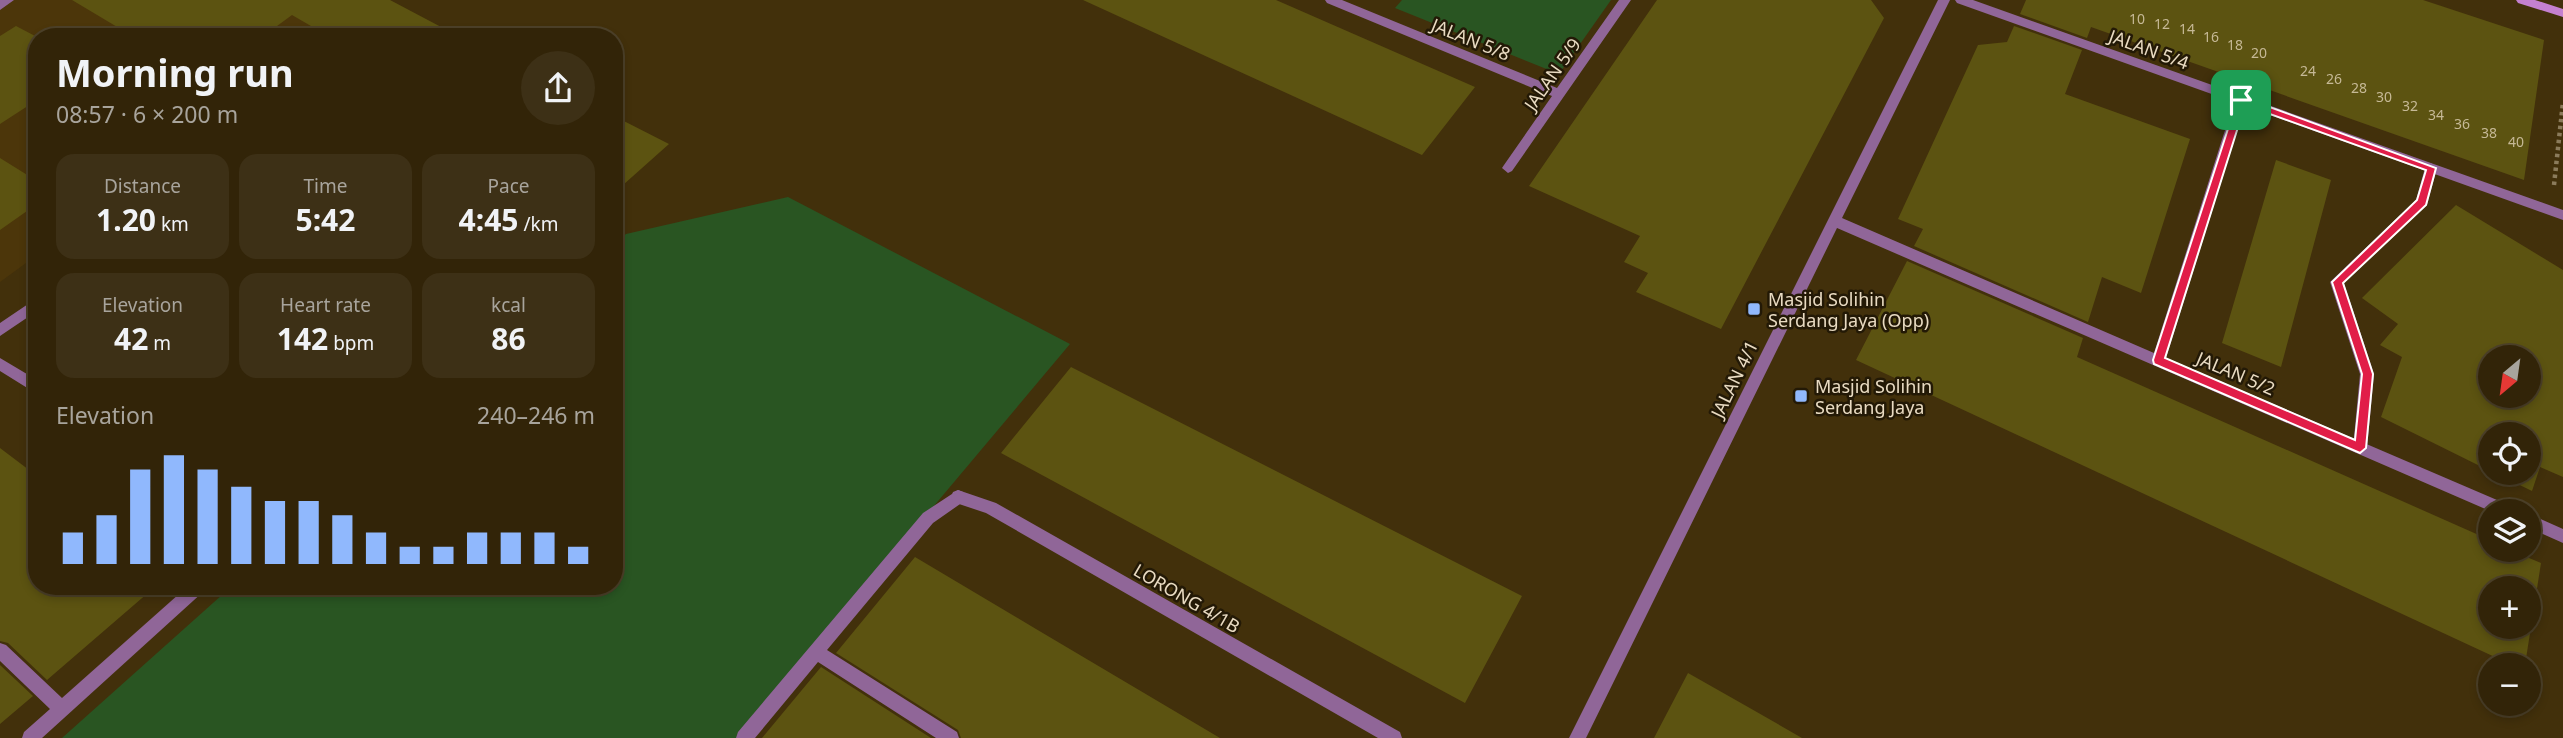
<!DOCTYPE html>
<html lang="en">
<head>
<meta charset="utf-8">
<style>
  :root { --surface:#322408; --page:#3d3016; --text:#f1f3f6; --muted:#a8a49c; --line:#4d4129; --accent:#90b8fd }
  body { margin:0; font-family:"Noto Sans",sans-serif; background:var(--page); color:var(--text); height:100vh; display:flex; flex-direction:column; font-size:26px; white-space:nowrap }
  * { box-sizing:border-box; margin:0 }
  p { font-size:23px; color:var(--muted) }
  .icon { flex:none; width:38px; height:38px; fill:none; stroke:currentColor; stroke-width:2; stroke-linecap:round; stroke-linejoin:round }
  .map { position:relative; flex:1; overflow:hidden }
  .details { position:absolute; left:28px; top:28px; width:595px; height:567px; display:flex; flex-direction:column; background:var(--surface); border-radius:28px; box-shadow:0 4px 10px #0003,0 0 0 2px var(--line) }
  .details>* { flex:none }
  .needle { width:46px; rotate:209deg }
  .tools { position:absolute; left:2478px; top:345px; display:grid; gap:14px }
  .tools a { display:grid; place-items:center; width:63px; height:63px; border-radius:50%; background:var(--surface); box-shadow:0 4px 10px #0003,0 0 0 2px var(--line); font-size:35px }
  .pin { position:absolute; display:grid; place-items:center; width:60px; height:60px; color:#fff; margin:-30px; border-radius:14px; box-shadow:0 4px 10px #0006 }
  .round { display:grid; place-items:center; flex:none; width:74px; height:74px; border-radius:37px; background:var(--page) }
  .headline { display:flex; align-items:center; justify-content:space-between; height:119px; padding:0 28px }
  h1 { font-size:38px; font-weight:700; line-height:52px }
  .stats { display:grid; grid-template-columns:repeat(3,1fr); gap:10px; height:119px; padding:7px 28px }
  .stats div { display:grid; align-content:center; border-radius:18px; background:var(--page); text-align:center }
  .stats b { font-size:30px; font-weight:700 }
  .stats small { font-size:19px; font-weight:400 }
  .stats p { font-size:19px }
  .chart { height:196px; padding:14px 28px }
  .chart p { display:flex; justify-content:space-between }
  .chart svg { width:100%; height:126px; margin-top:7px; stroke:var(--accent); stroke-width:6 }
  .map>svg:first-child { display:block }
</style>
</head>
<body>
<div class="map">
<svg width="2563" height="738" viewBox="0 0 2563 738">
  <rect width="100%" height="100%" fill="#42300b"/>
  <path fill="#4c360a" d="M 0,0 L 386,0 L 335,37 L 37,37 L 37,255 L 0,282 Z"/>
  <path fill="#295522" d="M 1402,0 L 1611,0 L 1559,74 L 1395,8 Z
    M 788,197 L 1070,344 L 739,738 L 62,738 L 232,586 L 614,586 L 614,244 L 626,234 Z"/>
  <path fill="#5c5311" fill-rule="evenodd" d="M 72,0 L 390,0 L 460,37 L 330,37 L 292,15 L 262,37 L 134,37 Z
    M 1083,0 L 1276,0 L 1475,87 L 1422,155 Z
    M 1657,0 L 1871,0 L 1884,18 L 1721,329 L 1636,292 L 1648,273 L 1624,262 L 1640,236 L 1529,186 Z
    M 2026,0 L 2423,0 L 2544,40 L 2524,180 L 2091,27 L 2087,38 L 2020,14 Z
    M 16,26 L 37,37 L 37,100 L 0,124 L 0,36 Z
    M 2014,26 L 2082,50 L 2065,94 L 2190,139 L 2141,293 L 2102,277 L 2088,322 L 1914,246 L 1923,229 L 1898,219 L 1978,45 L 2007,42 Z
    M 614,116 L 669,144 L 614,193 Z
    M 0,158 L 37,181 L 37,204 L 0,230 Z
    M 2276,160 L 2331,180 L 2281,367 L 2222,343 Z
    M 2456,205 L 2563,270 L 2563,477 L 2540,467 L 2532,491 L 2493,472 L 2529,472 L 2529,434 L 2490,434 L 2490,471 L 2381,417 L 2402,357 L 2380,345 L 2398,324 L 2362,298 ZM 2490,357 L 2529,357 L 2529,396 L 2490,396 Z
    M 1907,261 L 2083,338 L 2077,357 L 2490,540 L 2490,550 L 2510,550 L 2541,563 L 2525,665 L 2512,665 L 1856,360 ZM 2490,588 L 2529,588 L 2529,626 L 2490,626 Z
    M 1071,367 L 1522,596 L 1465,703 L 1001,453 Z
    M 0,448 L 37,476 L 37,586 L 156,586 L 47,680 L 8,643 L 0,641 Z
    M 915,557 L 1036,629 L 1220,738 L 961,738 L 958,730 L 836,653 Z
    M 0,665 L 33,696 L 0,724 Z
    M 821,667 L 931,738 L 762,738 Z
    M 1688,673 L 1748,707 L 1802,738 L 1654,738 Z"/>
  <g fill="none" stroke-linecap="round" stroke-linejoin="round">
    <path stroke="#8b7b5b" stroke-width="4.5" stroke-dasharray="3.5 3.5" stroke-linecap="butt" d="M 2554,185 L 2563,102"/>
    <path fill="#906698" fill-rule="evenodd" d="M 0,0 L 14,0 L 0,10 Z
      M 2431,163 L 2437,168 L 2427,205 L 2344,283 L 2374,374 L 2367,448 L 2365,452 L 2360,454 L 2355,452 L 2353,448 L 2360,374 L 2330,282 L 2416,200 L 2425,168 Z
      M 958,490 L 963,492 L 965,497 L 963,502 L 933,523 L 827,650 L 957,732 L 959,738 L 936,738 L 818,662 L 755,738 L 736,738 L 738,732 L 923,513 Z
      M 188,586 L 207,586 L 204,591 L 42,738 L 22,738 L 24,732 L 50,709 L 0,661 L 0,643 L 6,645 L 62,698 Z"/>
    <path fill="#906698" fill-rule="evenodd" d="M 1325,0 L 1342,0 L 1557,88 L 1619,0 L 1631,0 L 1512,171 L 1508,173 L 1502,168 L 1504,165 L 1552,96 L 1327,3 Z
      M 1938,0 L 1950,0 L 1842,218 L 2154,353 L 2234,102 L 1957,3 L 1955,0 L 1973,0 L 2563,210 L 2563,220 L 2245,106 L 2166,358 L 2511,506 L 2513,511 L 2490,511 L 1837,228 L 1586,738 L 1569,738 Z
      M 37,298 L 37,311 L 0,336 L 0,323 Z
      M 0,358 L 37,380 L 37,394 L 0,371 Z
      M 958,490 L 996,503 L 1400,732 L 1402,738 L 1378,738 L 986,513 L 953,502 L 951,497 L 953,492 Z
      M 2529,514 L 2563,529 L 2563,543 L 2529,528 Z"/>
    <path fill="#c480d0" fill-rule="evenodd" d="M 2516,0 L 2535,0 L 2563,9 L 2563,17 L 2518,3 Z"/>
  </g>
  <path fill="#e11d48" stroke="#fff" stroke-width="2" fill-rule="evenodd" d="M 2238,98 L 2245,98 L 2436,168 L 2426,205 L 2343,283 L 2373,374 L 2366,448 L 2360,453 L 2154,364 L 2153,360 ZM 2245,105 L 2426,170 L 2417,200 L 2332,282 L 2362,374 L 2355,440 L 2165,358 Z"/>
  <g fill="#90b8fd" stroke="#231906" stroke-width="2.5">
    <rect x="1747" y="302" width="14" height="14" rx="3.5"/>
    <rect x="1794" y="389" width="14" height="14" rx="3.5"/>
  </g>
  <g text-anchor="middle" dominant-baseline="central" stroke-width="5" stroke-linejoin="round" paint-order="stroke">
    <g font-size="14" fill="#c6b996">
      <text x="2137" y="18">10</text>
      <text x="2162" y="23">12</text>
      <text x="2187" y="28">14</text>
      <text x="2211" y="36">16</text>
      <text x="2235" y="44">18</text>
      <text x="2259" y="52">20</text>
      <text x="2308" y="70">24</text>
      <text x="2334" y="78">26</text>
      <text x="2359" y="87">28</text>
      <text x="2384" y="96">30</text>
      <text x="2410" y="105">32</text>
      <text x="2436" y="114">34</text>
      <text x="2462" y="123">36</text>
      <text x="2489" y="132">38</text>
      <text x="2516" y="141">40</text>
    </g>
    <g font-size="18" fill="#e9dbc2" stroke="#231906">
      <text transform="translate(1471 39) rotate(22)">JALAN 5/8</text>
      <text transform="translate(2149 49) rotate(20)">JALAN 5/4</text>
      <text transform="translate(1552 74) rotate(-55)">JALAN 5/9</text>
      <text transform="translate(2236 373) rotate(23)">JALAN 5/2</text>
      <text transform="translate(1734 379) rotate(-64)">JALAN 4/1</text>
      <text transform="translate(1187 598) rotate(30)">LORONG 4/1B</text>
    </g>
    <g font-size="18" fill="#e9dbc2" stroke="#231906" text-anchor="start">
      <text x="1768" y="299">Masjid Solihin<tspan x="1768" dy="21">Serdang Jaya (Opp)</tspan></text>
      <text x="1815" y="386">Masjid Solihin<tspan x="1815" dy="21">Serdang Jaya</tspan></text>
    </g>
  </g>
</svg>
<div class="tools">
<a><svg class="needle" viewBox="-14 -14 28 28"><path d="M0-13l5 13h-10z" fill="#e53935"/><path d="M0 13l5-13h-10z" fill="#a8a49c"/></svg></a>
<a><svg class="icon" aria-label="locate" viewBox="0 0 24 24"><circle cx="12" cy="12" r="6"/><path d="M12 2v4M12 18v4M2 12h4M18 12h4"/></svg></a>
<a><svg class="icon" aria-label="layers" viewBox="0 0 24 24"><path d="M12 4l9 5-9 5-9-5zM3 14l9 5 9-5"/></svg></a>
<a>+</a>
<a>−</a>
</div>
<div class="pin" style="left:2241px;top:100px;background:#1e9e55"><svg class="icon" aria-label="arrive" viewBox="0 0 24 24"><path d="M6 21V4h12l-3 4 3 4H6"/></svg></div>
<section class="details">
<div class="headline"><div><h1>Morning run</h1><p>08:57 · 6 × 200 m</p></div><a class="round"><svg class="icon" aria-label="share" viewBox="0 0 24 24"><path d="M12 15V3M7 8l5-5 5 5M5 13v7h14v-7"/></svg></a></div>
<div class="stats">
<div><p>Distance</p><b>1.20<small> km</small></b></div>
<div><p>Time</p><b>5:42</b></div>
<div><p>Pace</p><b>4:45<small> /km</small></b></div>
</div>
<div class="stats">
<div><p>Elevation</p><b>42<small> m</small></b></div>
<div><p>Heart rate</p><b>142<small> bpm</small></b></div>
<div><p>kcal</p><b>86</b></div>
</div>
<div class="chart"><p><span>Elevation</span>240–246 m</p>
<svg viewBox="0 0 160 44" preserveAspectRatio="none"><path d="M5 44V33M15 44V27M25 44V11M35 44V6M45 44V11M55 44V17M65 44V22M75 44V22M85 44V27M95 44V33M105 44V38M115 44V38M125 44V33M135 44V33M145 44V33M155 44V38"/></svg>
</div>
</section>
</div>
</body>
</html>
